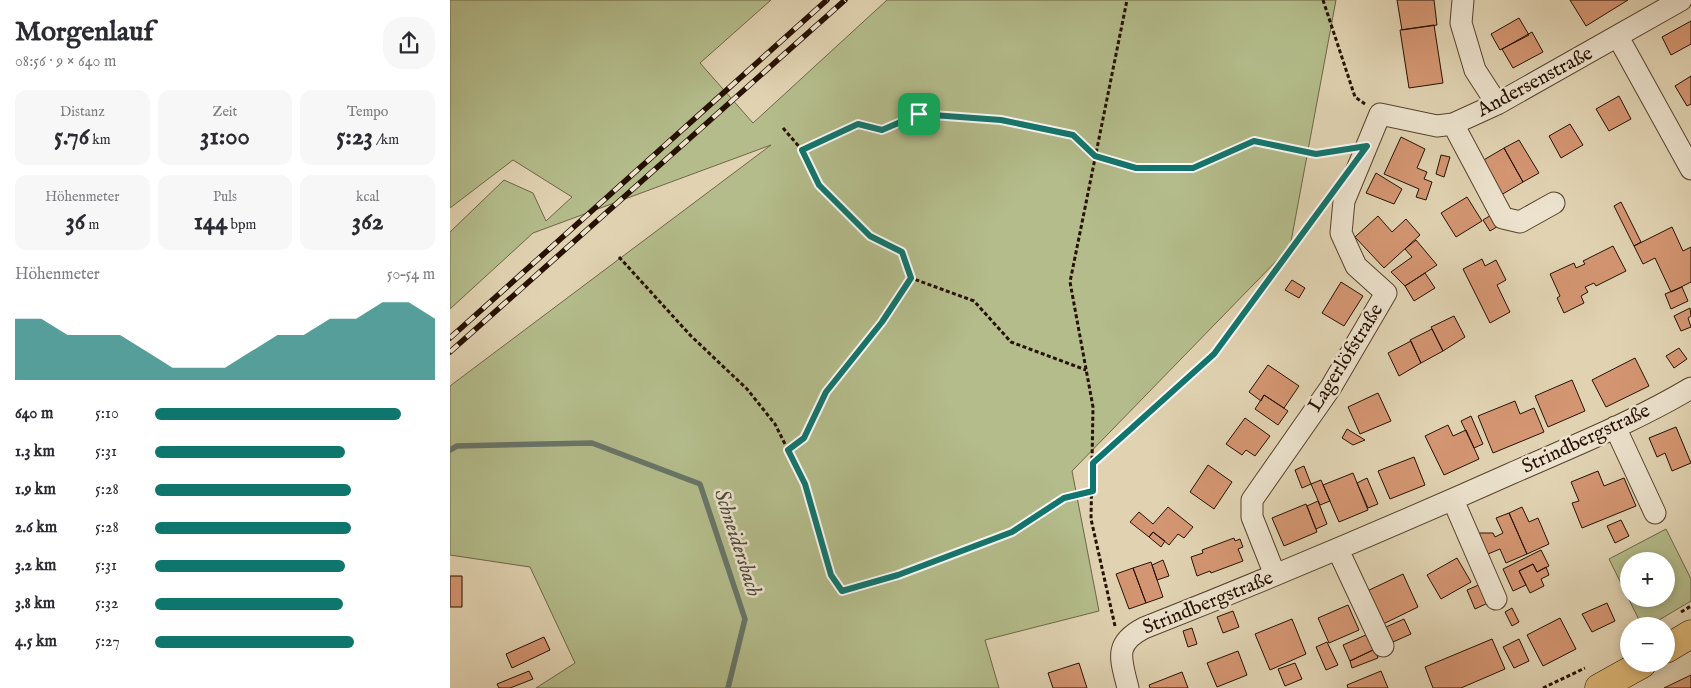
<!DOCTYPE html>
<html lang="de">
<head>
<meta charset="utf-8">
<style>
  :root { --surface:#fff; --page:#f7f7f7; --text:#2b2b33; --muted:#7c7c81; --accent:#0f766e }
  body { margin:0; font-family:"IM FELL English",serif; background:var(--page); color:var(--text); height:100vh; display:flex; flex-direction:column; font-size:19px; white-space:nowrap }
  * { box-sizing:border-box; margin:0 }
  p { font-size:16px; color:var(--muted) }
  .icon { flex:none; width:28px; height:28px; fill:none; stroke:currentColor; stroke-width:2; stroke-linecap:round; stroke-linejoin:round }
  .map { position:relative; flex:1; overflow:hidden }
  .details { display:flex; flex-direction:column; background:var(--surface); width:450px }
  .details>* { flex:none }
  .buttons { position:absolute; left:1170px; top:552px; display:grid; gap:10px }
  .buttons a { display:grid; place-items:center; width:55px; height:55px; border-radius:50%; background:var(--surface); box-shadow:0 2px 8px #0003; font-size:25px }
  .pin { position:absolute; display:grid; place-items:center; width:42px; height:42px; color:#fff; margin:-21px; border-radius:10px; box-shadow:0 2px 8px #0006 }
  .round { display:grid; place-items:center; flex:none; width:52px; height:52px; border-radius:20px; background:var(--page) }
  .headline { display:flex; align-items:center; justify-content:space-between; height:85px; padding:0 15px }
  h1 { font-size:28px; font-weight:800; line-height:38px }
  .figures { display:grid; grid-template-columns:repeat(3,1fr); gap:8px; height:85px; padding:5px 15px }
  .figures div { display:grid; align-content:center; border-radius:12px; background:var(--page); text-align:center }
  .figures b { font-size:25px; font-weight:800 }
  .figures small { font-size:14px; font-weight:400 }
  .figures p { font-size:14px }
  .chart { height:140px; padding:10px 15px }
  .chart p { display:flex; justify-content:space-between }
  .chart svg { width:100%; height:90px; margin-top:5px; fill:var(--accent); opacity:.7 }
  ul { padding:0 15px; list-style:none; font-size:16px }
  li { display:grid; grid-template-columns:80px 60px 1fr; align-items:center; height:38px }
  li i { height:12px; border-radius:6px; background:var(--accent) }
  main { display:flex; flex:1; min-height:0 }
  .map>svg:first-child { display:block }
</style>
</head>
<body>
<main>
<section class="details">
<div class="headline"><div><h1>Morgenlauf</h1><p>08:56 · 9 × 640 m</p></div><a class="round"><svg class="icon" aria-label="share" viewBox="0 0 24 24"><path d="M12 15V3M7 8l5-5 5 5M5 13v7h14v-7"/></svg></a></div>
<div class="figures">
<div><p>Distanz</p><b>5.76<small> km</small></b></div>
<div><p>Zeit</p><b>31:00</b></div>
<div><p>Tempo</p><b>5:23<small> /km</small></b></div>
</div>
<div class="figures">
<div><p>Höhenmeter</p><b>36<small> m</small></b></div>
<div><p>Puls</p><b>144<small> bpm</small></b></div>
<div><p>kcal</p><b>362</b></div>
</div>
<div class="chart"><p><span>Höhenmeter</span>50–54 m</p>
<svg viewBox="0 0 160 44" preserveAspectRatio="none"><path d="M0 44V14L10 14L20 22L30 22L40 22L50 30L60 38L70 38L80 38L90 30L100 22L110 22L120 14L130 14L140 6L150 6L160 14V44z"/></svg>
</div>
<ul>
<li><b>640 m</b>5:10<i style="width:88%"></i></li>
<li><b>1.3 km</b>5:31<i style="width:68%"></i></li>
<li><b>1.9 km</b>5:28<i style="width:70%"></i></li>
<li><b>2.6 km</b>5:28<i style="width:70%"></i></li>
<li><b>3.2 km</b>5:31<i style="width:68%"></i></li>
<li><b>3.8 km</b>5:32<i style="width:67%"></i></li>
<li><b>4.5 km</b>5:27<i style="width:71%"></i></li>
</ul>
</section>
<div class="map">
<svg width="1241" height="688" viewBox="0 0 1241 688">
  <rect width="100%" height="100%" fill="#e1d3b2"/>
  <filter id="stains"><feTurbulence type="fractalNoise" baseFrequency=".004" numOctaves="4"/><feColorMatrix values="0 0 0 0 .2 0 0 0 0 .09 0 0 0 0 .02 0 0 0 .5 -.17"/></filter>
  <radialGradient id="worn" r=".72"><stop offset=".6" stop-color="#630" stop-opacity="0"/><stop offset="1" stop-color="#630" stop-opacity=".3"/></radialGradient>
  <path fill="#b4bc8b" stroke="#6e6646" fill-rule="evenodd" d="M 0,0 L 321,0 L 250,63 L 303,123 L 437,0 L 886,0 L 840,247 L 622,471 L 649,611 L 535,640 L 549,688 L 86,688 L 125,663 L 80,567 L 0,555 L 0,386 L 321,145 L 83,233 L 0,309 L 0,232 L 54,180 L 83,193 L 96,221 L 122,197 L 63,160 L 0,208 Z
    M 1216,529 L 1241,579 L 1241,601 L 1199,626 L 1192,626 L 1159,559 ZM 1179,561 L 1216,561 L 1216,599 L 1179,599 Z"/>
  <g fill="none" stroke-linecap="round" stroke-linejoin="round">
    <path stroke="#687568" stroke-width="5.5" d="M 0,450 L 7,446 L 142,443 L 250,484 L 295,619 L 278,688"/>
  </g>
  <path fill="#d49672" stroke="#271100" d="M 947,0 L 984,0 L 987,25 L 952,30 Z
    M 1120,0 L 1178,0 L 1136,26 Z
    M 1069,18 L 1079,35 L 1050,50 L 1041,34 Z
    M 1241,21 L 1241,44 L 1221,55 L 1212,37 Z
    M 984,25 L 993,83 L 959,88 L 950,30 Z
    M 1082,32 L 1093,52 L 1063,68 L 1052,49 Z
    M 1241,76 L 1241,104 L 1237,106 L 1225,86 Z
    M 1169,96 L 1181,119 L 1159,131 L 1146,109 Z
    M 1120,124 L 1133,145 L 1111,158 L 1099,136 Z
    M 951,137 L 975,149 L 967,168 L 977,172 L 974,179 L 982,182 L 976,200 L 966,197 L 969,189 L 934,174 Z
    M 1069,140 L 1089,173 L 1073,182 L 1054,148 Z
    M 1054,148 L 1073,182 L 1051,195 L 1032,161 Z
    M 991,155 L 1000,157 L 994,177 L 986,174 Z
    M 926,173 L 952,189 L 944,204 L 916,193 Z
    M 1017,197 L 1032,221 L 1006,237 L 991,213 Z
    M 1171,202 L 1191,242 L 1184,246 L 1164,206 Z
    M 1043,214 L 1050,225 L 1040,231 L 1033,220 Z
    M 928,216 L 942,232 L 956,219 L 970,235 L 934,268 L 905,237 Z
    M 1222,227 L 1233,251 L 1241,247 L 1241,282 L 1221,292 L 1205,258 L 1193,264 L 1184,246 Z
    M 966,240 L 987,265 L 955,286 L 941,272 L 962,257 L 955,249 Z
    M 1163,246 L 1176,271 L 1146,286 L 1144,283 L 1135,287 L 1138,292 L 1131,296 L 1134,303 L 1114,313 L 1107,298 L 1110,296 L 1100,274 L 1124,263 L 1126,268 L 1135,264 L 1133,261 Z
    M 1032,259 L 1035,266 L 1046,260 L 1056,280 L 1047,285 L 1060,312 L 1040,323 L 1013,269 Z
    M 975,273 L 985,288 L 964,301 L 955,286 Z
    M 842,280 L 855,288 L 849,298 L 835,290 Z
    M 891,282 L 913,296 L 894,326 L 872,313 Z
    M 1232,287 L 1238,301 L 1221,309 L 1215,294 Z
    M 1240,308 L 1241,316 L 1238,318 L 1241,327 L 1231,331 L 1224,316 Z
    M 1004,316 L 1015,337 L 993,351 L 981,327 Z
    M 982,329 L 993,351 L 971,363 L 960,340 Z
    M 961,341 L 971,363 L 949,376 L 938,353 Z
    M 1229,348 L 1237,359 L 1224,368 L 1216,356 Z
    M 1185,358 L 1199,386 L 1156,407 L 1142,380 Z
    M 818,365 L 849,386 L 834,408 L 814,395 L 811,401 L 799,392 Z
    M 1122,380 L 1135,411 L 1098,427 L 1085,396 Z
    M 928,393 L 941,421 L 910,434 L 898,407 Z
    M 814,395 L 838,411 L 828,425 L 805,409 Z
    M 1065,401 L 1070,414 L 1084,408 L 1094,432 L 1043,453 L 1028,416 Z
    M 1021,416 L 1033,444 L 1024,448 L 1011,421 Z
    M 795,418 L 820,436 L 805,456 L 796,450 L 792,455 L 776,444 Z
    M 998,425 L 1003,436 L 1016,430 L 1029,459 L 994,475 L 975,436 Z
    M 1226,427 L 1241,463 L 1222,471 L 1215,453 L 1207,457 L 1199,438 Z
    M 897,429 L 915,440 L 903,445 L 892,438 Z
    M 964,457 L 975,485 L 940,499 L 928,471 Z
    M 758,465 L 782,482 L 764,509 L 740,492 Z
    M 854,466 L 861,484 L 852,488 L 845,470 Z
    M 1148,471 L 1154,486 L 1174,478 L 1186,506 L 1132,528 L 1122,503 L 1129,501 L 1121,482 Z
    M 903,473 L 918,510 L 889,522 L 873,485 Z
    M 917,478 L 928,504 L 918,508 L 907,483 Z
    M 871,480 L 880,501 L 870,505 L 861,484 Z
    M 868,501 L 877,524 L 866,529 L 857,506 Z
    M 856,504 L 867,532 L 834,546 L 822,518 Z
    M 718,507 L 743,527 L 734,538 L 728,534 L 719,545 L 703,532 L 699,537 L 680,522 L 689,512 L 703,524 Z
    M 1072,507 L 1079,522 L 1088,518 L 1099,544 L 1077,554 L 1059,513 Z
    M 1059,513 L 1077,554 L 1056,563 L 1050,549 L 1038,554 L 1029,533 L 1043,533 L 1045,537 L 1053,533 L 1046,518 Z
    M 1171,520 L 1179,536 L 1165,543 L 1157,526 Z
    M 703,532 L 715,541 L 711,547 L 699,537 Z
    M 784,538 L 785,541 L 790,539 L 793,547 L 788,549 L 793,561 L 761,573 L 760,571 L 747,576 L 741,557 L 753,553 L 752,550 Z
    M 1091,550 L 1099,566 L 1087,572 L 1083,564 L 1069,571 L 1076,585 L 1063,591 L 1053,569 Z
    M 1007,558 L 1021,582 L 991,599 L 977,575 Z
    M 713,560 L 719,576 L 707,580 L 702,565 Z
    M 701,562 L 713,597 L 696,603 L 683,568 Z
    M 1083,564 L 1087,572 L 1096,567 L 1099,575 L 1091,579 L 1094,586 L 1080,593 L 1069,571 Z
    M 683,568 L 696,603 L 679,609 L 666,574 Z
    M 953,574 L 968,607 L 929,626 L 913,593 Z
    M 0,576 L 12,576 L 12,607 L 0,607 Z
    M 1031,584 L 1040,602 L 1025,609 L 1017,590 Z
    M 1157,603 L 1165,621 L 1142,632 L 1132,614 Z
    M 898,605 L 909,630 L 879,643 L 868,618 Z
    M 1062,608 L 1069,622 L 1062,626 L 1055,612 Z
    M 783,611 L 789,627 L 773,633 L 767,617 Z
    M 1110,618 L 1126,649 L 1093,666 L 1077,635 Z
    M 842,619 L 856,654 L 820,670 L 805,634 Z
    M 954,619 L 961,634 L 943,642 L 936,627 Z
    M 742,628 L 747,644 L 738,647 L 733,631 Z
    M 918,634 L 925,649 L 900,661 L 893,645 Z
    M 94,637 L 100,650 L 62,668 L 56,654 Z
    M 1042,639 L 1055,669 L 1011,688 L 983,688 L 975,667 Z
    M 1069,639 L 1079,661 L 1064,668 L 1053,647 Z
    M 877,642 L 888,665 L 876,670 L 866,647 Z
    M 925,649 L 928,658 L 902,668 L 900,661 Z
    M 788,651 L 797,675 L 767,687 L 757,663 Z
    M 629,663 L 637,688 L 603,688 L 598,673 Z
    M 845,663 L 852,679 L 835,686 L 828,669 Z
    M 79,671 L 83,679 L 60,688 L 49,688 L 47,684 Z
    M 931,671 L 938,688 L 898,688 L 897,685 Z
    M 732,672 L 738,688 L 700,688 L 699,685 Z
    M 1241,675 L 1241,688 L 1214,688 Z"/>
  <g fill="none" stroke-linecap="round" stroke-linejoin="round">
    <defs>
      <path id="minor" d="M 1013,0 L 1011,23 L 1025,70 L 1047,104
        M 1168,37 L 1241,169
        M 1003,124 L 1053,218 L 1070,222 L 1104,203
        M 1165,427 L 1205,513
        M 1003,500 L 1046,599
        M 888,550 L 933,646
        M 825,575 L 802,517 L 802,500 L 881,387 L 936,293 L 906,266 L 891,233 L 894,201 L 930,114 L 987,126 L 1003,124 L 1047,104 L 1231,0
        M 678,688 C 671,659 663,644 694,628 C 818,579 939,528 1060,474 C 1121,447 1184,422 1241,388"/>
      <path id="major" d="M 1216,649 L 1241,634
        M 1149,688 L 1192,664"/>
    </defs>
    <use href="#minor" stroke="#56422c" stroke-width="23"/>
    <use href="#major" stroke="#271100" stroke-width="29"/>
    <path stroke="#271100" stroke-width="3" stroke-dasharray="4 2.5" stroke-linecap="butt" d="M 873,0 L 905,97 L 915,104
      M 333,128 L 352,150 L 369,185 L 420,236 L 452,252 L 461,278 L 524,301 L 561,342 L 636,370
      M 352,150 L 408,124 L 432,129 L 469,114 L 551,120 L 623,135 L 645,156 L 686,168 L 743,168 L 804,141 L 866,154 L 894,149
      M 169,257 L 241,336 L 297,389 L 325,424 L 355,484 L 381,575 L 393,591 L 448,575 L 562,532 L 613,498 L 643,491
      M 338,450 L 354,438 L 375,392 L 432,322 L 461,278
      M 644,463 L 764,354 L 873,206
      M 1231,612 L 1241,606
      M 665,626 L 641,519 L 643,407 L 620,282 L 677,0
      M 1093,688 L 1135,668"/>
    <use href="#minor" stroke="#ece2cd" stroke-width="21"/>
    <use href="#major" stroke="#e0ba79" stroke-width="28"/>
    <defs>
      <path id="rail" d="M 0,338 L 377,0
        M 0,352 L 395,0"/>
    </defs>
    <use href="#rail" stroke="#271100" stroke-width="5.5"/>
    <use href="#rail" stroke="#ece2cd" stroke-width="4" stroke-dasharray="11" stroke-linecap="butt"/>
  </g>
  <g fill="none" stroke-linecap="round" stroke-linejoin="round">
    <defs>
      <path id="route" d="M 469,114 L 551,120 L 623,135 L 645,156 L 686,168 L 743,168 L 804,141 L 866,154 L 917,146 L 764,354 L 643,463 L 643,491 L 614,498 L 562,532 L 448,575 L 392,591 L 381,575 L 355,484 L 338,450 L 354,438 L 376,392 L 432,322 L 461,278 L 452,252 L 420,236 L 369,185 L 352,150 L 408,124 L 432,130 Z"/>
    </defs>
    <use href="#route" stroke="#fff" stroke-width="10"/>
    <use href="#route" stroke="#0f766e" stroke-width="6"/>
  </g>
  <g text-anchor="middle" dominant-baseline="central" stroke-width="5" stroke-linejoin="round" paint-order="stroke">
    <g font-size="20" fill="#271100" stroke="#ece2cd">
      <text transform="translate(1085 82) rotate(-28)">Andersenstraße</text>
      <text transform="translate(896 358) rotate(-58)">Lagerlöfstraße</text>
      <text transform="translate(1136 439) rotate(-25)">Strindbergstraße</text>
      <text transform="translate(758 603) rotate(-22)">Strindbergstraße</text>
    </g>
    <g font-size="21" font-style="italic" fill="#4d4b3d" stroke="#ece2cd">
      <text transform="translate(287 543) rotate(72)">Schneidersbach</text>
    </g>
  </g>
  <rect width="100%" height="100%" filter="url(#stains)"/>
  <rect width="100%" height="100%" fill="url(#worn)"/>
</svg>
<div class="buttons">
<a>+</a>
<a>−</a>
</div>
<div class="pin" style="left:469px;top:114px;background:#1e9e55"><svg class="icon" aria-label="arrive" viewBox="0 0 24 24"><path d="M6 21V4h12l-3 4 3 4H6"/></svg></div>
</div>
</main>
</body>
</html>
